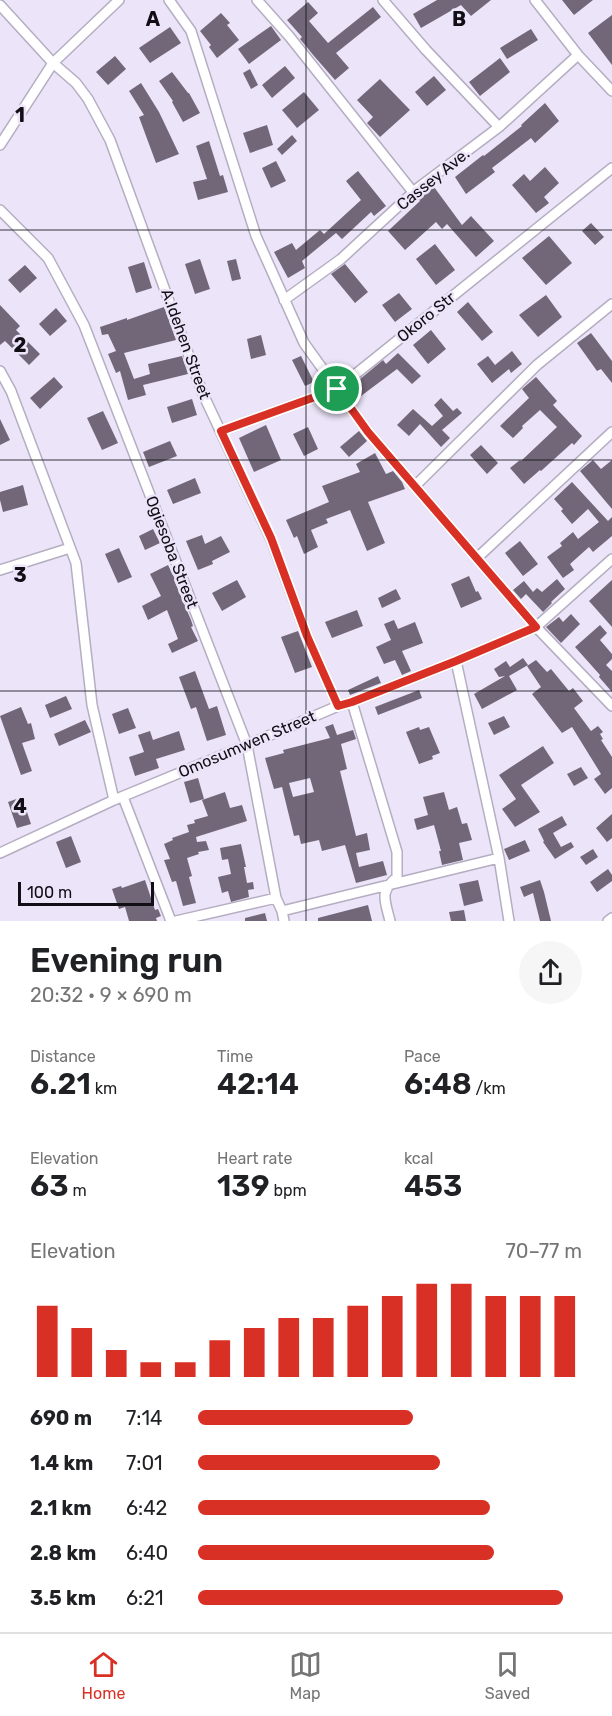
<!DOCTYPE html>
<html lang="en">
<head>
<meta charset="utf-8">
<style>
  :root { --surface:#fff; --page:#f6f6f6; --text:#202124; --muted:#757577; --line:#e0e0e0; --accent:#d93025 }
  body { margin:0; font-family:Rubik,sans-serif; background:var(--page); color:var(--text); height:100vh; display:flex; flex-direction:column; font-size:22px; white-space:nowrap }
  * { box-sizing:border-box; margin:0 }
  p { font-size:20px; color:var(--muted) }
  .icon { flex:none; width:33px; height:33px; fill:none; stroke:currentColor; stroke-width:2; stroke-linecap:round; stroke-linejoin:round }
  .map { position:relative; height:921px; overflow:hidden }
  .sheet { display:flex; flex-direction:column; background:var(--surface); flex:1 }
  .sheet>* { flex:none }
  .scale { position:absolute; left:18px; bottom:15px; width:136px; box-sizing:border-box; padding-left:6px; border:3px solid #110e15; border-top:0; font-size:16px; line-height:21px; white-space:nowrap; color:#110e15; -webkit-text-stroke:4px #ece4f9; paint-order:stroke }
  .pin { position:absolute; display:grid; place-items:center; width:51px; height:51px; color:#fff; margin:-26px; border:3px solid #fff; border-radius:50%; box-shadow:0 2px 6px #0007 }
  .round { display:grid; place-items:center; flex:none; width:63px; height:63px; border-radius:32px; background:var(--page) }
  .overview { display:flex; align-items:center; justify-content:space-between; height:102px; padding:0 30px }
  h1 { font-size:33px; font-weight:600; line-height:45px }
  .figures { display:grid; grid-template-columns:repeat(3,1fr); gap:9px; height:102px; padding:6px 30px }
  .figures div { display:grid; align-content:center }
  .figures b { font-size:30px; font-weight:600 }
  .figures small { font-size:16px; font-weight:400 }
  .figures p { font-size:16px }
  .chart { height:168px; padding:12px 30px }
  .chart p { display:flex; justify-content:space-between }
  .chart svg { width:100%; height:108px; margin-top:6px; stroke:var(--accent); stroke-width:6 }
  ul { padding:0 30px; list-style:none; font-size:20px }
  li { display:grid; grid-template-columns:96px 72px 1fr; align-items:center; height:45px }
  li i { height:15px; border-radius:8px; background:var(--accent) }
  .tabs { display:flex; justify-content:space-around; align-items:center; height:84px; border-top:2px solid var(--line); background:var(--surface); font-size:16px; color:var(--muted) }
  .tabs a { display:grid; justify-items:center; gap:3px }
  .tabs .current { color:var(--accent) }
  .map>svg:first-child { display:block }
</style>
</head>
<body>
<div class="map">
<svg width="612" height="921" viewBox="0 0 612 921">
  <rect width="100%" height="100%" fill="#ece4f9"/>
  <path fill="#726778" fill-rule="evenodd" d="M 437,0 L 491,0 L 471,16 L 461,5 L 421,28 L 413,14 Z
    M 562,0 L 593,0 L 574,15 Z
    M 308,2 L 318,13 L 309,21 L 328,43 L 373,7 L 381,17 L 336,53 L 349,68 L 335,80 L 314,56 L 300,39 L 302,37 L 287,20 Z
    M 221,13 L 230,23 L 227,25 L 239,40 L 217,58 L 209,47 L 211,45 L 200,31 Z
    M 612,15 L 612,65 L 588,33 Z
    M 271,26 L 281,40 L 249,64 L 238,49 Z
    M 170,27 L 181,43 L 150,63 L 139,48 Z
    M 531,29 L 538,40 L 507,59 L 500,48 Z
    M 115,56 L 126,69 L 108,85 L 96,72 Z
    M 500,58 L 510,72 L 480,96 L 469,82 Z
    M 285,66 L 295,78 L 272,98 L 262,85 Z
    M 250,69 L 258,85 L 251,89 L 243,73 Z
    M 172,72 L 188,93 L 189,93 L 200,113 L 183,122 L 172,102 L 173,101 L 159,81 Z
    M 434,76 L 446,90 L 427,106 L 415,92 Z
    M 380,79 L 410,110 L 380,137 L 367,123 L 373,117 L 357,100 Z
    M 141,83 L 159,112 L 179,154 L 156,163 L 139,117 L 144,115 L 129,91 Z
    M 304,92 L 319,110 L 297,128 L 282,110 Z
    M 545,103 L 559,121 L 535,143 L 531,138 L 492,168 L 495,172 L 466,194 L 455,177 L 483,155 L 484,156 L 522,126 L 521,125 Z
    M 267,125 L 273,145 L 250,153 L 243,133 Z
    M 292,135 L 297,141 L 282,155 L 277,149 Z
    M 209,141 L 220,176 L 223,175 L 228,192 L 198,200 L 193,182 L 207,179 L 196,146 Z
    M 276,161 L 286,181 L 271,188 L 262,168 Z
    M 545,167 L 559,183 L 544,197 L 549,203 L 536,213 L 512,185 L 524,174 L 530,181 Z
    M 358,171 L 386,206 L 374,216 L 371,212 L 342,239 L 336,233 L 302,261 L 305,268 L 288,278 L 274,252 L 292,243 L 296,250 L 320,230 L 324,234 L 361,200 L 346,181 Z
    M 434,187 L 462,225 L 471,216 L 494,241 L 476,257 L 447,224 L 442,229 L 436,222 L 405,250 L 388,231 L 420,201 L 419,199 Z
    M 591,223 L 604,237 L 595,245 L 582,231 Z
    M 549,236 L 572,263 L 546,285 L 522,258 Z
    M 435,244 L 455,270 L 436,285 L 416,259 Z
    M 200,259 L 210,289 L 195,294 L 185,264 Z
    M 236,259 L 241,279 L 232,281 L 227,261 Z
    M 144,262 L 152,288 L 136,293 L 128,267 Z
    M 345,264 L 368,292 L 355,303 L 331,274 Z
    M 25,265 L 37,278 L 20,293 L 8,280 Z
    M 399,293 L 412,309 L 395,322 L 382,305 Z
    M 546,295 L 562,317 L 538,337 L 519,315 Z
    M 468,302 L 493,332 L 482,341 L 457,312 Z
    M 0,305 L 20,326 L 16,330 L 40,354 L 29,365 L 5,341 L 0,345 Z
    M 164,307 L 176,340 L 124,353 L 134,379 L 150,374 L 148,364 L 182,356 L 188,374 L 143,385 L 146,395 L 128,400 L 120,371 L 116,373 L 108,354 L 116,351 L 108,334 L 102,335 L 100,327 L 127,318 L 127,320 Z
    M 56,308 L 67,321 L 50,336 L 39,324 Z
    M 431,330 L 446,349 L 428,364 L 413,345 Z
    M 591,333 L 612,361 L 612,383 L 601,369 L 597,371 L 577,343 Z
    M 261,335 L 266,355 L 251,359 L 247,339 Z
    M 512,351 L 522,364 L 511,373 L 509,369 L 492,383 L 477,364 L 488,356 L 495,365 Z
    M 398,353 L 421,376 L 412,384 L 397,369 L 361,396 L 353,385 L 383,360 L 386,364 Z
    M 301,356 L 314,382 L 305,386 L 292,360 Z
    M 54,377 L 63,387 L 40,409 L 30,398 Z
    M 536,377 L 557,401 L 553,405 L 582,436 L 574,445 L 572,443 L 541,471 L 540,470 L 524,484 L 510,468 L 520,460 L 521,461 L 557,427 L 540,410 L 522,426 L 523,428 L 513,438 L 500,426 L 529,398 L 522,389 Z
    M 441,398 L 453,411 L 457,408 L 462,413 L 442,430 L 450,438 L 441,447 L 420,424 L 409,436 L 397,425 L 413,409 L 432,426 L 443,416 L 434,405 Z
    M 192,399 L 197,415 L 172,423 L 167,407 Z
    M 103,411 L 118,443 L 102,450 L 87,418 Z
    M 0,419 L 10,440 L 0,445 Z
    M 266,425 L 281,460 L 254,472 L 239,438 Z
    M 308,427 L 318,449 L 304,456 L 293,434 Z
    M 359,431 L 367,441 L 349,457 L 340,447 Z
    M 170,441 L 177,456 L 149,467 L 143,452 Z
    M 481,445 L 498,463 L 487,474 L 470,455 Z
    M 375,453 L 386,474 L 393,471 L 402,482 L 405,489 L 368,502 L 385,543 L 367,551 L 350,510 L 326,519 L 328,523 L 311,530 L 318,547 L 304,554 L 297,536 L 294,538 L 286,520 L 329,502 L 322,486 L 360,472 L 356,464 Z
    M 593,460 L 601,469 L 612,460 L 612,509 L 580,471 Z
    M 195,478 L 201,493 L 173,504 L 167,490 Z
    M 572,482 L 608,521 L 612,517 L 612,536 L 593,552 L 589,547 L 570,564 L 574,570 L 563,578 L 547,557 L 562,546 L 560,543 L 573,532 L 578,539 L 599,522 L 588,509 L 572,524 L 561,511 L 563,509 L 554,499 Z
    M 23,485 L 28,505 L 3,512 L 0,500 L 0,492 Z
    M 153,529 L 160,543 L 145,550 L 139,536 Z
    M 202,535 L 205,544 L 221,536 L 230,552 L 212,561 L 213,564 L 198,570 L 186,541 Z
    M 520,541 L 538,564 L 523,576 L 505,553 Z
    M 119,548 L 132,577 L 118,583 L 105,554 Z
    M 168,565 L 175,579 L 174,580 L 191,620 L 193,626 L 191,627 L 198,641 L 172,653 L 168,644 L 178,639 L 167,610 L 148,620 L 142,606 L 161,596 L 150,574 Z
    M 469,576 L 476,592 L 478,591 L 482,599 L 461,608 L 451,584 Z
    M 557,579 L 565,589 L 551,602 L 552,603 L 543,612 L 526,594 L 521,599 L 513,590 L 524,581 L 533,592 L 537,588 L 542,592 Z
    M 237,580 L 246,597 L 222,611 L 212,593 Z
    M 612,580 L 612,627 L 589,601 Z
    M 396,589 L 401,599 L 382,608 L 378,598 Z
    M 357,610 L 363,626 L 332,638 L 325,622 Z
    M 571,614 L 580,624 L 561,643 L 546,627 L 559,617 L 563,622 Z
    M 394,620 L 398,629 L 415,622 L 423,643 L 402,651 L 411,671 L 402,675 L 395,660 L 384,664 L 376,647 L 391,640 L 384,624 Z
    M 600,625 L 607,633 L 600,640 L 612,654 L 612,659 L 606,665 L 612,671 L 612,692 L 599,677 L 600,675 L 575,647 Z
    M 298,631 L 312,667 L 295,673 L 281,637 Z
    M 523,658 L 528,665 L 509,676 L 517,690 L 482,709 L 474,694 L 505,676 L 499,677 L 494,669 L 506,661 L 510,667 Z
    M 536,660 L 547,672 L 551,669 L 569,691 L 573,688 L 583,701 L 574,708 L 591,731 L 598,726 L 603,732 L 600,734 L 603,739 L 601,740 L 612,757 L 612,788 L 605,794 L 594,779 L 601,774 L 572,727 L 562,733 L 532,694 L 541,687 L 527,666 Z
    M 195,671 L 209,709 L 217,706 L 226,735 L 207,741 L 196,707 L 191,709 L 179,677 Z
    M 378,676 L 381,683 L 350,695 L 348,690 Z
    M 419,690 L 422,698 L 378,715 L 375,707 Z
    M 66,696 L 72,709 L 50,718 L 45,705 Z
    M 21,707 L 28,724 L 31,723 L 35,739 L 22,743 L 32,771 L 21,775 L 0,716 Z
    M 128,708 L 136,728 L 119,734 L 112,714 Z
    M 504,716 L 510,727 L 494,735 L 488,723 Z
    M 85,720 L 91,732 L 59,746 L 54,734 Z
    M 333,724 L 337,735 L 353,730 L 356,739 L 341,744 L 347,769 L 340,771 L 356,836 L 367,833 L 370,850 L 356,853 L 359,867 L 383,861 L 387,875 L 356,883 L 345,845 L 322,851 L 319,840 L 301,844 L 299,835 L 294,836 L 282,787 L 274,789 L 265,758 L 284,753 L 283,750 L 330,738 L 325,727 ZM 310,778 L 314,792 L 293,797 L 289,783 Z
    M 419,727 L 420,730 L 429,727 L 440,753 L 432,756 L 433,759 L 419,764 L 406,732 Z
    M 150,731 L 153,740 L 179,731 L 185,750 L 156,759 L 159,768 L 135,776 L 129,757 L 144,752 L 138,735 Z
    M 543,746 L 554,763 L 521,785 L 540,812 L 515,827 L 502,809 L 516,799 L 499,775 Z
    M 581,767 L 588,778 L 574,786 L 567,774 Z
    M 198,778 L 204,799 L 190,803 L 184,782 Z
    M 225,792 L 230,808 L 242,805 L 247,821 L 196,837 L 197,842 L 206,841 L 209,850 L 198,852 L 199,854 L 187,858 L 192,876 L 189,877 L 196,903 L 183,906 L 176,881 L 172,882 L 164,860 L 170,859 L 164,844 L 173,840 L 172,838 L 189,832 L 187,825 L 195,823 L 194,820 L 208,816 L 202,800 Z
    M 444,792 L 449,810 L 457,807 L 462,824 L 467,823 L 472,840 L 459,843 L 463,860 L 442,865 L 439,851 L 441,851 L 434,825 L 417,830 L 414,819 L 428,815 L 423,797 Z
    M 22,797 L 31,824 L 17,828 L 8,802 Z
    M 612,814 L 612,838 L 607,842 L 596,828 Z
    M 562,816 L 567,825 L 553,833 L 561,847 L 571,842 L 574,847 L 555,859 L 543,842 L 544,841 L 538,829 Z
    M 71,836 L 81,862 L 66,868 L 56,842 Z
    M 525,840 L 530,851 L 509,860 L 504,849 Z
    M 241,844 L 246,867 L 244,867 L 247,883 L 253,882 L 254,889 L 248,890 L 249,897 L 231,902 L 228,891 L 222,893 L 218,877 L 231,874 L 228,859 L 222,860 L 220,848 Z
    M 593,849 L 598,857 L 586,865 L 580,857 Z
    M 608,869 L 612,875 L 612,881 L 597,892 L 590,882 Z
    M 145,880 L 155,910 L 158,909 L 161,916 L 156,918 L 157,921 L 129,921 L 125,907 L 119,909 L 112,889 L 121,886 L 122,888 Z
    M 478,880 L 483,901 L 464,906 L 459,884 Z
    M 540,880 L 544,892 L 551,921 L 540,921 L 533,893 L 524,897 L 520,887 Z
    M 368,905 L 372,921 L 318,921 L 318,918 Z
    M 464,910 L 466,921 L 451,921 L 449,912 Z
    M 265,913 L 267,921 L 245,921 L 245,918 Z"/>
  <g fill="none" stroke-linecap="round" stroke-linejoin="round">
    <defs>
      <path id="minor" d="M 169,0 L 191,31 L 256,236 L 304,343 L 368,432 L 536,627 L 612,706
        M 257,0 L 289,36 L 413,192
        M 383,0 L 426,50 L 499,127
        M 535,0 L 578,55 L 612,91
        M 0,5 L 53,63 L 76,83 L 88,99 L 110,140 L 203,394 L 271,539 L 307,636 L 338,706
        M 0,145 L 53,63 L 119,0
        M 0,210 L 48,258 L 84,325 L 247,745 L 276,898 L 282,911 L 284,921
        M 284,300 L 341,259 L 418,188 L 499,127 L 578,55
        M 0,371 L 11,391 L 76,563 L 92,705 L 114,800
        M 221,431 L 337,389 L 612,168
        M 415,486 L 537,365 L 612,304
        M 477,558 L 612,432
        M 0,570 L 70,548
        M 456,661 L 499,858 L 509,921
        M 352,702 L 397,852 L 397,877 C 379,892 385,900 390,921
        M 123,797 L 171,921
        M 0,853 L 114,800 L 247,745 L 338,706 L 352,702 L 456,661 L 536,627 L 612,559
        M 282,911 L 499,858
        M 176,921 L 276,898
        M 608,921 L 612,918"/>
    </defs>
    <use href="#minor" stroke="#b5adc1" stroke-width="12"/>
    <use href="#minor" stroke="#fff" stroke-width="9"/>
  </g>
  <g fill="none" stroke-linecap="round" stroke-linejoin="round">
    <defs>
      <path id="route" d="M 337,389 L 368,432 L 536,627 L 456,661 L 352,702 L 338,706 L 307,636 L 271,538 L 221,431 Z"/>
    </defs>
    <use href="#route" stroke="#fff" stroke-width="12"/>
    <use href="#route" stroke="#d93025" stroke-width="8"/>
  </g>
  <path fill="none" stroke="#110e15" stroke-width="1.5" stroke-opacity="0.55" d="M 306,0 L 306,921M 0,230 L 612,230M 0,460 L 612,460M 0,691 L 612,691"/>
  <g text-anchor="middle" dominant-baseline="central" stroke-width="5" stroke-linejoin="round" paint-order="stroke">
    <g font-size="16" fill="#110e15" stroke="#ece4f9">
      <text transform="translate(433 179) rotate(-39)">Cassey Ave.</text>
      <text transform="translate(426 317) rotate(-39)">Okoro Str</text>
      <text transform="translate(186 344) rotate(70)">A.Idehen Street</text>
      <text transform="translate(172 552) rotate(69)">Ogiesoba Street</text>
      <text transform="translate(247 744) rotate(-23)">Omosumwen Street</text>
    </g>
  </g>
  <g font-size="20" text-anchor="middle" font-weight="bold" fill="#110e15" stroke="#ece4f9" stroke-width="5" stroke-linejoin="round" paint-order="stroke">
    <text x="153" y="26">A</text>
    <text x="459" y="26">B</text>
    <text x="20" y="122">1</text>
    <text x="20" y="352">2</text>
    <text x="20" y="582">3</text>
    <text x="20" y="813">4</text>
  </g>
</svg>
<div class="scale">100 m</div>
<div class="pin" style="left:337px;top:389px;background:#1e9e55"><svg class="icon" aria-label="arrive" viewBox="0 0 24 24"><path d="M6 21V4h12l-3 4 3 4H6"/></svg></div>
</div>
<section class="sheet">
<div class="overview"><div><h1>Evening run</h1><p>20:32 · 9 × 690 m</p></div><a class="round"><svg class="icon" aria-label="share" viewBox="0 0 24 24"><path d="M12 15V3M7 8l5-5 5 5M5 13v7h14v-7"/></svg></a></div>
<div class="figures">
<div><p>Distance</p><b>6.21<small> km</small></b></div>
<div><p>Time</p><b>42:14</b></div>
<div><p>Pace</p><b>6:48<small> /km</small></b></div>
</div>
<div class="figures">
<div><p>Elevation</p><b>63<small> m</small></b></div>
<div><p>Heart rate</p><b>139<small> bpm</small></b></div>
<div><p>kcal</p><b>453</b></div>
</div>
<div class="chart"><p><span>Elevation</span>70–77 m</p>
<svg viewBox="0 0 160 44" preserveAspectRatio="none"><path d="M5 44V15M15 44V24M25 44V33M35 44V38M45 44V38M55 44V29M65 44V24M75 44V20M85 44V20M95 44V15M105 44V11M115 44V6M125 44V6M135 44V11M145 44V11M155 44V11"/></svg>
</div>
<ul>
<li><b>690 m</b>7:14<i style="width:56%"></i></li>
<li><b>1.4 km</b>7:01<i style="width:63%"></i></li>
<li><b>2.1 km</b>6:42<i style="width:76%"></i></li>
<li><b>2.8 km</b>6:40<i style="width:77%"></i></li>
<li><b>3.5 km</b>6:21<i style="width:95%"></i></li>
</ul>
</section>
<nav class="tabs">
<a class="current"><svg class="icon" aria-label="home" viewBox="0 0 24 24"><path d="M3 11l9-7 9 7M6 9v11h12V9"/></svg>Home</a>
<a><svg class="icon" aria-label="map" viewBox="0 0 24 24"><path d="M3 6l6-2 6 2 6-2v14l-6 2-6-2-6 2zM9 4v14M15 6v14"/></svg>Map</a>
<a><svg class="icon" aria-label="saved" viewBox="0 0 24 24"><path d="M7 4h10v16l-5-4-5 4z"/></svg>Saved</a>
</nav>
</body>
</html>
